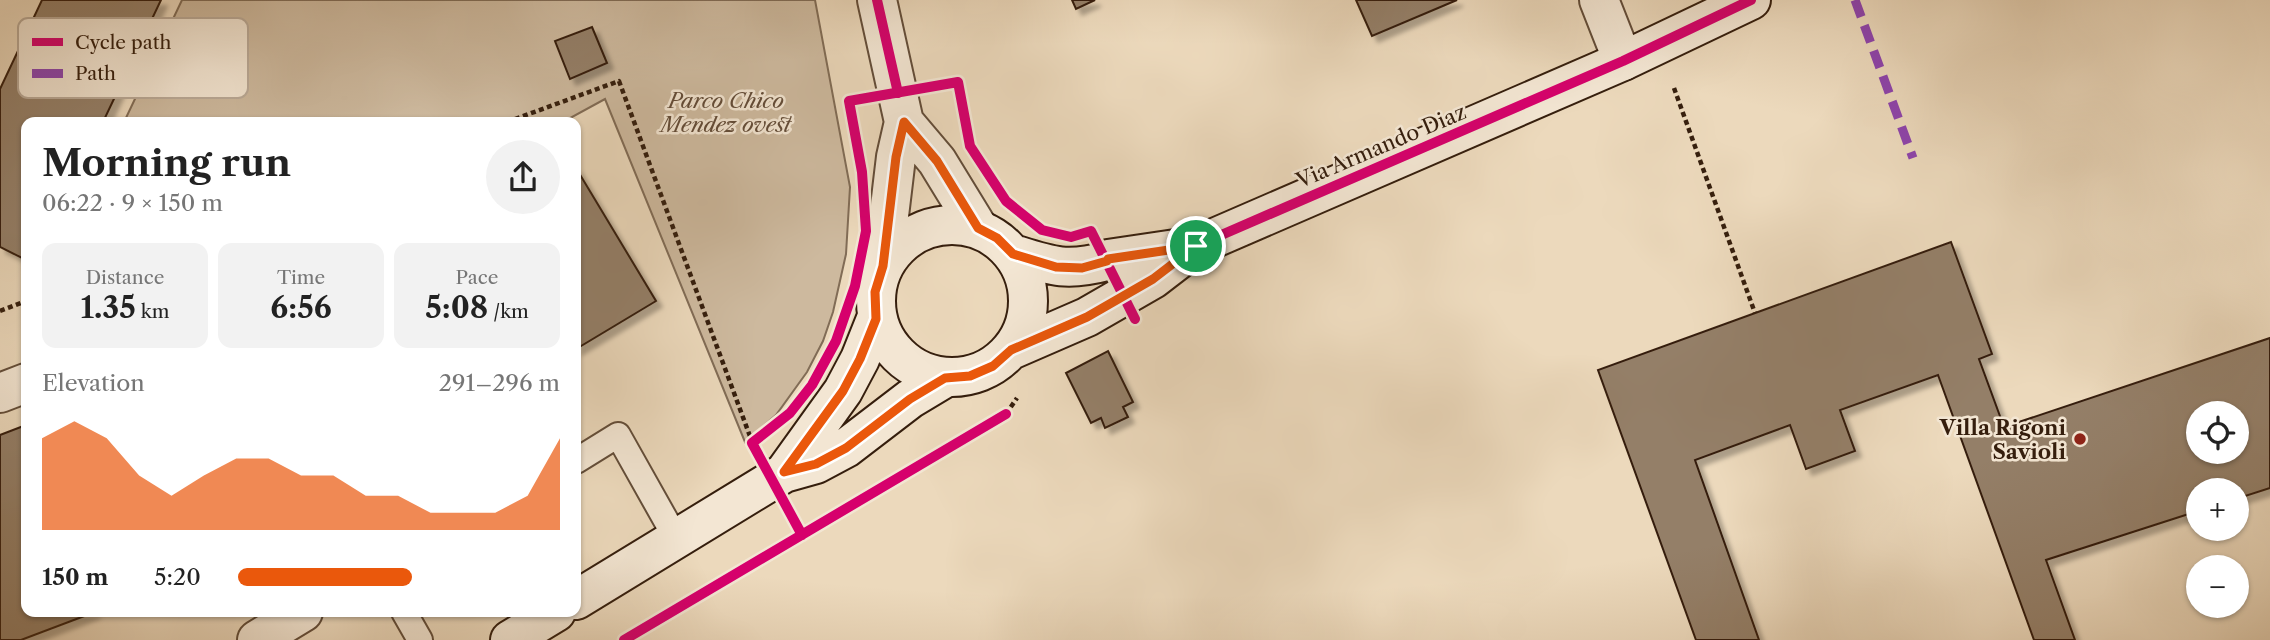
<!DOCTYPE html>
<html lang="en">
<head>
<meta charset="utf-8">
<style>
  :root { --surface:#fff; --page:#f2f2f2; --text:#222; --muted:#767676; --accent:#ea580c }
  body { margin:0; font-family:"Libre Caslon Text",serif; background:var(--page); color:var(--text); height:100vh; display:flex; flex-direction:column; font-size:26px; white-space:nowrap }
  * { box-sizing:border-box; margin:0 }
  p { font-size:23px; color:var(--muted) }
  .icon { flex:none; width:38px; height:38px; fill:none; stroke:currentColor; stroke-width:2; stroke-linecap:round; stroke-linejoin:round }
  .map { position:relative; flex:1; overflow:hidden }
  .sheet { position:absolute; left:21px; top:117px; width:560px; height:500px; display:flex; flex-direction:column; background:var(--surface); border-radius:14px; box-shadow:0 2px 5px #0004 }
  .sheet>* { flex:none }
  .controls { position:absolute; left:2186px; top:401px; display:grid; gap:14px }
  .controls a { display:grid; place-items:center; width:63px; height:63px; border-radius:50%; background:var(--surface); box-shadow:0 2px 5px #0004; font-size:35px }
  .pin { position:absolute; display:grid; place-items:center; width:60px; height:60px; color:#fff; margin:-30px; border:4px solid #fff; border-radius:50%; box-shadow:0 2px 7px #0007 }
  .round { display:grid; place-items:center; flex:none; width:74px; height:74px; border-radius:37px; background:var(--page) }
  .headline { display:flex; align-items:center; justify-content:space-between; height:119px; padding:0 21px }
  h1 { font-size:38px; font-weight:800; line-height:52px }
  .stats { display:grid; grid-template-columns:repeat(3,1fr); gap:10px; height:119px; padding:7px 21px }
  .stats div { display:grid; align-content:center; border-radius:14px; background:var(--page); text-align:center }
  .stats b { font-size:30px; font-weight:800 }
  .stats small { font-size:19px; font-weight:400 }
  .stats p { font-size:19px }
  .chart { height:196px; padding:14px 21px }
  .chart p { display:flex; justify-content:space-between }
  .chart svg { width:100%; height:126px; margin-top:7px; fill:var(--accent); opacity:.7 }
  ul { padding:0 21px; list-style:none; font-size:23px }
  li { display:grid; grid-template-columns:112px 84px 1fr; align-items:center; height:52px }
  li i { height:18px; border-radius:9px; background:var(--accent) }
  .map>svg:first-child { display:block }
</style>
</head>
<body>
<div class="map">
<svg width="2270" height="640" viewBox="0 0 2270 640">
  <defs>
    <filter id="shadow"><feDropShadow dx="6" dy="6" stdDeviation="2" flood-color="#0004"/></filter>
  </defs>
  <rect width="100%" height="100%" fill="#ecd9bc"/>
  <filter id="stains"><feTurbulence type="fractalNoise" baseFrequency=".00286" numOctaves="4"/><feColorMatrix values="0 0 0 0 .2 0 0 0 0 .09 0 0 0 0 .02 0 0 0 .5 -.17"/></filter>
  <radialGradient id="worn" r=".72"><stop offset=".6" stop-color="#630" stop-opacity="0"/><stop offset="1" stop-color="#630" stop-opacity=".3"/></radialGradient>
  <path fill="#cdb99e" stroke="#816c56" stroke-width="2" d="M 182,0 L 815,0 L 850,187 L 846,254 L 833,312 L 823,341 L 807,372 L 776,415 L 745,442 L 605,99 L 563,122 L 124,122 Z"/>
  <path fill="#947f68" stroke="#351e0d" stroke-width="2" fill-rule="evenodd" filter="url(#shadow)" d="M 42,0 L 161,0 L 103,122 L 26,122 L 26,260 L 0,247 L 0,89 Z
    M 1072,0 L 1095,0 L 1076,9 Z
    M 1356,0 L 1457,0 L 1372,36 Z
    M 592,27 L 607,63 L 570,79 L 555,41 Z
    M 576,168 L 656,301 L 576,349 Z
    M 1951,242 L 1992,354 L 1979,359 L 2004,427 L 2270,338 L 2270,488 L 2236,499 L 2236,490 L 2198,490 L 2198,511 L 2046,560 L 2075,640 L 2034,640 L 1938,375 L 1840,410 L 1855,451 L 1806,469 L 1790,425 L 1695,460 L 1759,640 L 1696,640 L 1598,370 ZM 2198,413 L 2236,413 L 2236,452 L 2198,452 Z
    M 1108,351 L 1133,402 L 1123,407 L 1128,417 L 1105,428 L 1101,418 L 1091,423 L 1066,373 Z
    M 26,425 L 26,612 L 95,612 L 21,640 L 0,640 L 0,435 Z"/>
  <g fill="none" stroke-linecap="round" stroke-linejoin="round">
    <defs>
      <path id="lane" d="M 576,461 L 618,435 L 677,540
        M 404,612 L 420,640"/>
      <path id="street" d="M 877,0 L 904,122 L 896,157 L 883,266
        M 1599,0 L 1623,61
        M 904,122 L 937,161 L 978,228
        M 0,393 L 26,383
        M 257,640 L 303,612"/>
      <path id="secondary" d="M876 301a76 76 0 1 1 152 0a76 76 0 1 1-152 0Z
        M 1013,254 C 1051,266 1066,272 1107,261 L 1108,259 L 1196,246 L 1623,61 L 1751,0
        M 1011,350 L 1087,317 L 1153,279 L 1192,249
        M 784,473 L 843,391 L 860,359 L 876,319
        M 576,600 L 784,473 L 816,464 L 846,448 L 910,399 L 945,378
        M 510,640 L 556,612"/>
    </defs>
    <use href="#lane" stroke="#634d39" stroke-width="28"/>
    <use href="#street" stroke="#634d39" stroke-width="42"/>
    <use href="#secondary" stroke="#351e0d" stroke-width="42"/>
    <path stroke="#351e0d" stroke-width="4.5" stroke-dasharray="5 3.5" stroke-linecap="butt" d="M 1674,88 L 1755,313
      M 507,122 L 619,81 L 751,439
      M 0,311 L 26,301
      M 1006,414 L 1017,398"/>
    <use href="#lane" stroke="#f3e6d3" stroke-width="24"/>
    <use href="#street" stroke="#f3e6d3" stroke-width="38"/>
    <use href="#secondary" stroke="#f3e6d3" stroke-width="38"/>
    <path stroke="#8e44ad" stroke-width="9" stroke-dasharray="18 9" stroke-linecap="butt" d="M 1855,0 L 1913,158"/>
    <defs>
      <path id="cycleway" d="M 877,0 L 898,93
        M 1013,254 C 1051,266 1066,272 1107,261 L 1108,259 L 1196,246 L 1623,61 L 1751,0
        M 802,535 L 752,443 L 790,413 L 812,385 L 836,341 L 855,286 L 866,231 L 862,172 L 849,101 L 958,82 L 970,146 L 1006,201 L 1042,230 L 1071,237 L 1091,231 L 1135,319
        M 624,640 L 1006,414"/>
    </defs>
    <use href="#cycleway" stroke="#f3e6d3" stroke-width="15"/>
    <use href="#cycleway" stroke="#d6006c" stroke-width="10"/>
  </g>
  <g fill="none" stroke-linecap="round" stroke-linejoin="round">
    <defs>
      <path id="route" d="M 904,122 L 937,161 L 978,228 L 997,238 L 1013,254 L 1056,267 L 1082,268 L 1107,261 L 1108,259 L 1196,246 L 1153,279 L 1087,317 L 1011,350 L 993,366 L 970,376 L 945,378 L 910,399 L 846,448 L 816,464 L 784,472 L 843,391 L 860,359 L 876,319 L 875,292 L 883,266 L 896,157 Z"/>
    </defs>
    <use href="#route" stroke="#fff" stroke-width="14"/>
    <use href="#route" stroke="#ea580c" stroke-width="9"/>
  </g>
  <circle fill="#8f2418" stroke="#f3e6d3" stroke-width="2.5" cx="2080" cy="439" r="7"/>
  <g text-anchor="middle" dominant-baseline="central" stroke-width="5" stroke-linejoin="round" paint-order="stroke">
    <g font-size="21" font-style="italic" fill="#634c38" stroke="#f3e6d3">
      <text x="726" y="100">Parco Chico<tspan x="726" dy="24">Mendez ovest</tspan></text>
    </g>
    <g font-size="21" fill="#351e0d" stroke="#f3e6d3">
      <text transform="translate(1381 146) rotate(-23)">Via Armando Diaz</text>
    </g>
    <g font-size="21" font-weight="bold" fill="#351e0d" stroke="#f3e6d3" text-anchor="end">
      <text x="2066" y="427">Villa Rigoni<tspan x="2066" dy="24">Savioli</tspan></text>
    </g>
  </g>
  <rect x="18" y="18" width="230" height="80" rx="10" fill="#f3e6d3" stroke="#baaa98" stroke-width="2"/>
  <rect x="32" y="38" width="31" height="8" fill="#d6006c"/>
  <rect x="32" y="69" width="31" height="9" fill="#8e44ad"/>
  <g font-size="19" fill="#351e0d">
    <text x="75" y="49">Cycle path</text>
    <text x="75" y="80">Path</text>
  </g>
  <rect width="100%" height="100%" filter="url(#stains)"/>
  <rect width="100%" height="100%" fill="url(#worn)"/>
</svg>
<div class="controls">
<a><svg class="icon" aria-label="locate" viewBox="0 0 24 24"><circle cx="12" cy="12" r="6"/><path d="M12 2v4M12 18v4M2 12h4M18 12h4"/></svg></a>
<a>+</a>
<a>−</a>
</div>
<div class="pin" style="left:1196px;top:246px;background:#1e9e55"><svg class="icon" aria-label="arrive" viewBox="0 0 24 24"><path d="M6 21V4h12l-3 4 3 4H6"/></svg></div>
<section class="sheet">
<div class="headline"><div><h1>Morning run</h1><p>06:22 · 9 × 150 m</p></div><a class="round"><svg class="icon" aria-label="share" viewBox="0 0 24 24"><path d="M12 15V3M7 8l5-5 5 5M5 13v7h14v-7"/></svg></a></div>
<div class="stats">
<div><p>Distance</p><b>1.35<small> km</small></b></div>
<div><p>Time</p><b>6:56</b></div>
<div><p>Pace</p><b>5:08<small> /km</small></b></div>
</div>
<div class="chart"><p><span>Elevation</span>291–296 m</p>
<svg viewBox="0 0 160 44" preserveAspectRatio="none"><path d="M0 44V12L10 6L20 12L30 25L40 32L50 25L60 19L70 19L80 25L90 25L100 32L110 32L120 38L130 38L140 38L150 32L160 12V44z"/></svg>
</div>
<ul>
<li><b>150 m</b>5:20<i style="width:54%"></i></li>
</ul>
</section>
</div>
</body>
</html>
